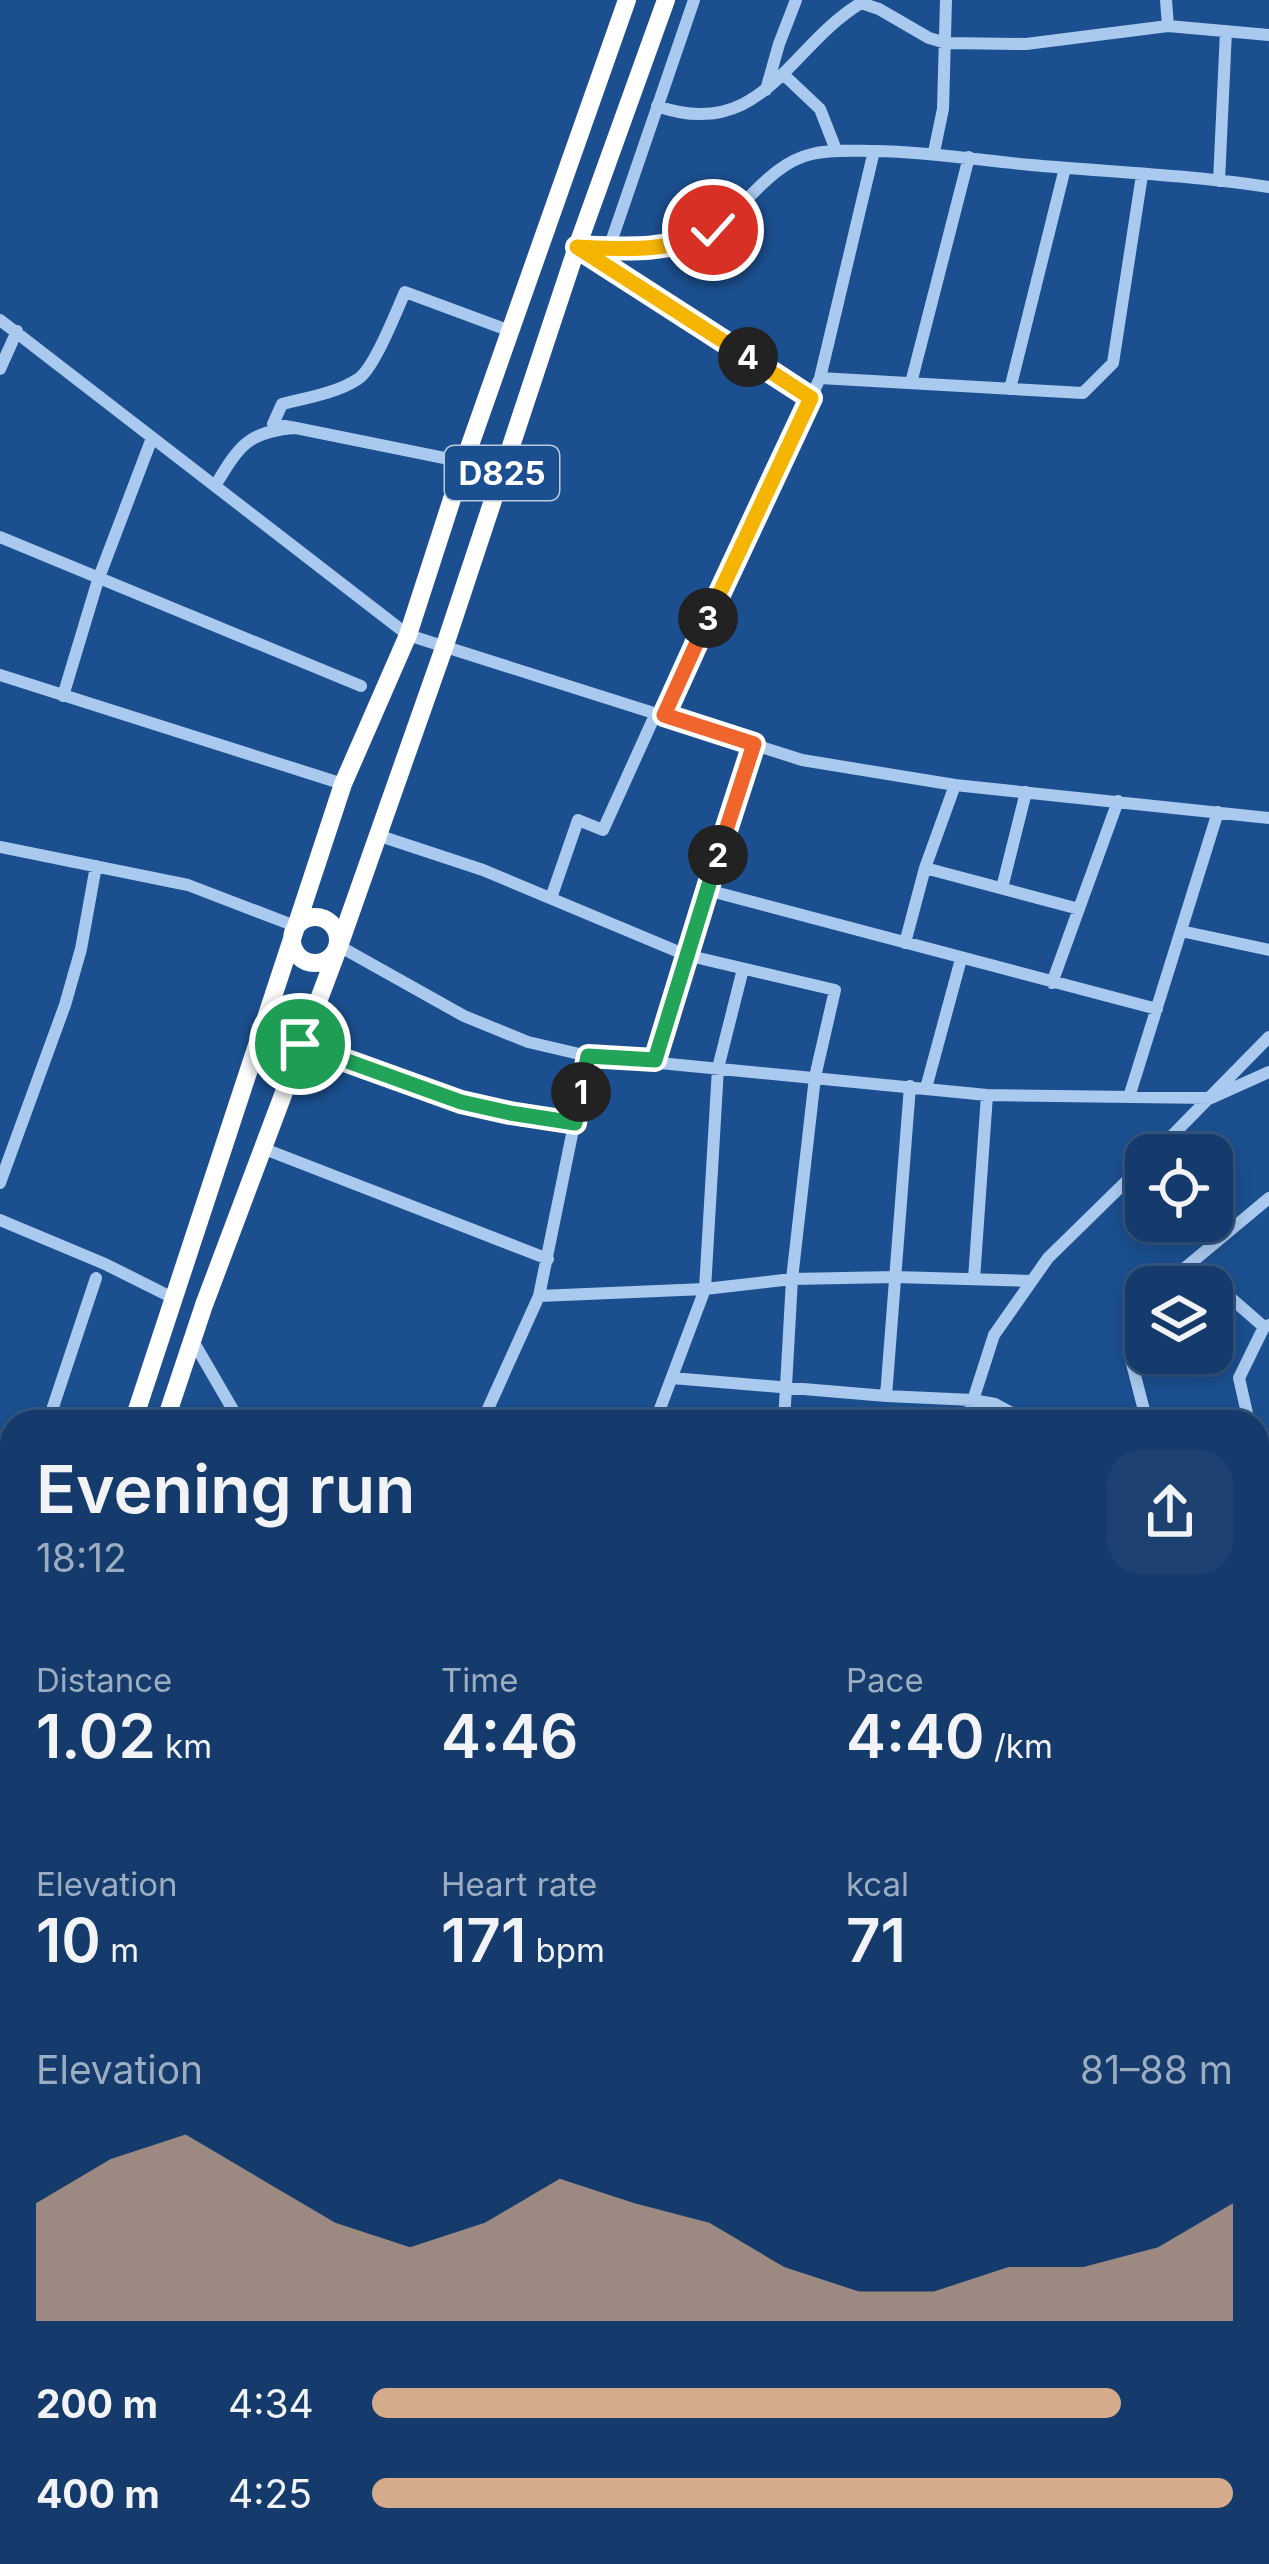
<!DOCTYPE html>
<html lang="en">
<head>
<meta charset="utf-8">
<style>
  :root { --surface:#143b6b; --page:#1d4271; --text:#f1f3f6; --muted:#9dadc1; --line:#33557e; --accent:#d6ab8b }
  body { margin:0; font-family:Inter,sans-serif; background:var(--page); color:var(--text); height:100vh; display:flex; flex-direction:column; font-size:45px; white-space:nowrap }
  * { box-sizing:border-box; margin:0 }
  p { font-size:39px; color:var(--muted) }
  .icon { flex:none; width:66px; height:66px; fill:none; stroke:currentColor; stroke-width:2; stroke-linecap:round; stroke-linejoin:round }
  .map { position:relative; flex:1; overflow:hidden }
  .drawer { position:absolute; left:0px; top:1410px; width:1269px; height:1155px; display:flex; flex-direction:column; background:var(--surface); border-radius:36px 36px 0 0; box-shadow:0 6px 18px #0003,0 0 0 3px var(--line) }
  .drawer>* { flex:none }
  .fabs { position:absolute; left:1125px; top:1134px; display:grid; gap:24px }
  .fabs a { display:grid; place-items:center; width:108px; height:108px; border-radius:24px; background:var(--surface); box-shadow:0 6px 18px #0003,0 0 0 3px var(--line); font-size:60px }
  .pin { position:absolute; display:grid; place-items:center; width:102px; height:102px; color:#fff; margin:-51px; border:6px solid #fff; border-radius:50%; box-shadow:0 3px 12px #0007 }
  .km { position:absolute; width:60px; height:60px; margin:-30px; border-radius:50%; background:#222; color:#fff; font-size:33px; line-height:60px; text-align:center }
  .round { display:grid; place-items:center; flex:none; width:126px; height:126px; border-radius:36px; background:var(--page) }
  .headline { display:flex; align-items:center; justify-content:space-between; height:204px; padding:0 36px }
  h1 { font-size:66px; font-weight:600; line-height:90px }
  .figures { display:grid; grid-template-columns:repeat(3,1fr); gap:18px; height:204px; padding:12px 36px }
  .figures div { display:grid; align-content:center }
  .figures b { font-size:60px; font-weight:600 }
  .figures small { font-size:33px; font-weight:400 }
  .figures p { font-size:33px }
  .chart { height:336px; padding:24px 36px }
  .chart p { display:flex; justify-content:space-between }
  .chart svg { width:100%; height:216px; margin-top:12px; fill:var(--accent); opacity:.7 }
  ul { padding:0 36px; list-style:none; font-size:39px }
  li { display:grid; grid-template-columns:192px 144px 1fr; align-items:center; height:90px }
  li i { height:30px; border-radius:15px; background:var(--accent) }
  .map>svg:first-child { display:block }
</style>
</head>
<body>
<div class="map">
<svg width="1269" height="2564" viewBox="0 0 1269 2564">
  <rect width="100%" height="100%" fill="#1b4f8f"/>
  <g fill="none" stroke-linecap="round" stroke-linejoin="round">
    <path stroke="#a9c9ee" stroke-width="12" d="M 1166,0 L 1168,26
      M 783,74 L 820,109 L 836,150
      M 766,90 L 779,44 L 796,0
      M 657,106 C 762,143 789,46 861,3 L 879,9 L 929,38 L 946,43 L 1026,44 L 1168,26 L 1269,35
      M 934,152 L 943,109 L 946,0
      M 1219,181 L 1226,31
      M 577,247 C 611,249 662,253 695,240 C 740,221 763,165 812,154 C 833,149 855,151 876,151 C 929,152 979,160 1031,165 C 1110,172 1191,175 1269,187
      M 578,248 L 811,398
      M 609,248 L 694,0
      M 0,320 L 408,635 L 802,760 L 955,785 L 1269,818
      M 0,369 L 17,331
      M 820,378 L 1083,393 L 1113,363 L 1142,175
      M 911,383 L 969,157
      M 1010,389 L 1065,168
      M 296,428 L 464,462
      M 215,486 C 239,446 248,431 296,428 L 273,424 L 282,404 C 306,398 337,393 358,379 C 374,369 396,312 405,292 L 510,331
      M 0,537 L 361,686
      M 0,675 L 343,784
      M 63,696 L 98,580 L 152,438
      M 664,715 L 820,378 L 874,151
      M 377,835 L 483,870 L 686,955 L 835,990 L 815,1077 L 792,1279 L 784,1422
      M 0,847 L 188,885 L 295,926
      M 925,868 L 1079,909
      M 1002,888 L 1026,792
      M 707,890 L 1157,1009
      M 551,898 L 578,820 L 603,830 L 656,713
      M 1181,931 L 1269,950
      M 905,943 L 925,868 L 955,785
      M 339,946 L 464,1016 L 528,1042 L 588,1056 L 987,1095 L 1211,1098 L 1269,1072
      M 1052,983 L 1118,801
      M 300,1044 L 461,1102 L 510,1113 L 575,1123
      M 655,1061 L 754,744
      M 926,1088 L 961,959
      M 1129,1097 L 1218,812
      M 262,1148 L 548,1259
      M 1153,1155 L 1269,1037
      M 0,1183 L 65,1005 L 81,949 L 96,866
      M 0,1220 L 105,1264 L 175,1299
      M 1191,1263 L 1264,1327
      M 974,1279 L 987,1095
      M 1162,1287 L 1269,1198
      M 539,1296 L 705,1289 L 792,1279 L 895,1277 L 1031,1281
      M 1146,1321 L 1130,1356 L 1147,1422
      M 193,1341 L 240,1422
      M 672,1378 L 886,1396 L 973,1400 L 995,1404 L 1029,1422
      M 886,1396 L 910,1086
      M 48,1422 L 96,1278
      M 482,1422 L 539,1296 L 588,1056
      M 655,1422 L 705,1289 L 718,1068 L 743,969
      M 966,1422 L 994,1335 L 1048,1258 L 1146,1162
      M 1249,1422 L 1239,1378 L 1264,1327 L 1269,1325
      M 0,1440 L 12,1444
      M 1257,1464 L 1269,1458
      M 1257,1517 L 1269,1515
      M 1257,1636 L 1269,1616
      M 1257,1652 L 1269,1650
      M 0,1677 L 12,1684
      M 1257,1754 L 1269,1751
      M 1257,1808 L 1269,1805
      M 0,1917 L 12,1852
      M 1257,2162 L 1269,2168
      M 1257,2319 L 1264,2276 L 1269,2267
      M 1257,2358 L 1269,2363
      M 1257,2473 L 1269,2478
      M 814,2553 L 846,2564
      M 1084,2553 L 1099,2564
      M 1228,2553 L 1248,2564
      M 741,2564 L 744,2553
      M 948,2564 L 955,2553
      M 1255,2564 L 1269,2547"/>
    <path stroke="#fff" stroke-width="18" d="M292 940a23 23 0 1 1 46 0a23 23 0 1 1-46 0Z
      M 133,1422 L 343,784 L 408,635 L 464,462 L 627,0
      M 165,1422 L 204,1305 L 339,946 L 445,645 L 577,247 L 666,0
      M 0,2047 L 12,1949
      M 0,2337 L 12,2246"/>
  </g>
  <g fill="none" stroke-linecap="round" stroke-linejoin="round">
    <defs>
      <path id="split-1" d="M 300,1044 L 461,1102 L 510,1113 L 575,1123 L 581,1092"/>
      <path id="split-2" d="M 581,1092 L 588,1056 L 655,1060 L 718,855"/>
      <path id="split-3" d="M 708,618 L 664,715 L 754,744 L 718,855"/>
      <path id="split-4" d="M 708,618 L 811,398 L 748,357"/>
      <path id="split-5" d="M 713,230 C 672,253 623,249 577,247 L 748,357"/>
    </defs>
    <use href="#split-1" stroke="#fff" stroke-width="24"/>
    <use href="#split-2" stroke="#fff" stroke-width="24"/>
    <use href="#split-3" stroke="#fff" stroke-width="24"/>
    <use href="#split-4" stroke="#fff" stroke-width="24"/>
    <use href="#split-5" stroke="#fff" stroke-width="24"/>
    <use href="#split-1" stroke="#22a559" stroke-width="15"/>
    <use href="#split-2" stroke="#22a559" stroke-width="15"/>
    <use href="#split-3" stroke="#f0652b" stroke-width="15"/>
    <use href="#split-4" stroke="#f5b400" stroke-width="15"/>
    <use href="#split-5" stroke="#f5b400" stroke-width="15"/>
  </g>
  <g text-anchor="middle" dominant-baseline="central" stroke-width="12" stroke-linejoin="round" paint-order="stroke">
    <rect fill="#1b4f8f" stroke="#bbcadd" stroke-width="3" x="445" y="446" width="114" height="54" rx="9"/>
    <g font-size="33" font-weight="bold" fill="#fff">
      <text x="502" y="473">D825</text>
    </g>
  </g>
</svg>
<div class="fabs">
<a><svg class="icon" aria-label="locate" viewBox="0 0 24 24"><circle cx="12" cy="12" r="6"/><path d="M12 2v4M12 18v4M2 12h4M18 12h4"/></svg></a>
<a><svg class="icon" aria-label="layers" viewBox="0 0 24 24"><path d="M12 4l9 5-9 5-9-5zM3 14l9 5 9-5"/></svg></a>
</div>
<div class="pin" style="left:300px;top:1044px;background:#1e9e55"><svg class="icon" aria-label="arrive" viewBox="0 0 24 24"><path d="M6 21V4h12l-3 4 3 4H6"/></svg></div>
<div class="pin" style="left:713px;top:230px;background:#d93025"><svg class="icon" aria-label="check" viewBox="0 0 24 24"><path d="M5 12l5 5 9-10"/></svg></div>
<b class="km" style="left:581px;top:1092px">1</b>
<b class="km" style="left:718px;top:855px">2</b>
<b class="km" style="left:708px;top:618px">3</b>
<b class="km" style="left:748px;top:357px">4</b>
<section class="drawer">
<div class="headline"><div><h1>Evening run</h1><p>18:12</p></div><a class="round"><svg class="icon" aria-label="share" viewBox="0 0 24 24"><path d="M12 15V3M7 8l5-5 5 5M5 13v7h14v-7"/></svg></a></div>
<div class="figures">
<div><p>Distance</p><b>1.02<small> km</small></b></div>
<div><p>Time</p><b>4:46</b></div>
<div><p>Pace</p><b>4:40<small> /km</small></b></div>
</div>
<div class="figures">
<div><p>Elevation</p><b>10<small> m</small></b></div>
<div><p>Heart rate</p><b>171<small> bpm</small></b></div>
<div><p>kcal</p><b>71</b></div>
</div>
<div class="chart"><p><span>Elevation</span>81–88 m</p>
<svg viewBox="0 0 160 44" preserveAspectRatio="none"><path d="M0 44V20L10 11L20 6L30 15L40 24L50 29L60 24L70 15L80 20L90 24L100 33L110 38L120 38L130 33L140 33L150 29L160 20V44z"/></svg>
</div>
<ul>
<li><b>200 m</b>4:34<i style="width:87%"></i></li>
<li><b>400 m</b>4:25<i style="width:100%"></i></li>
</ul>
</section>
</div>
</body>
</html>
